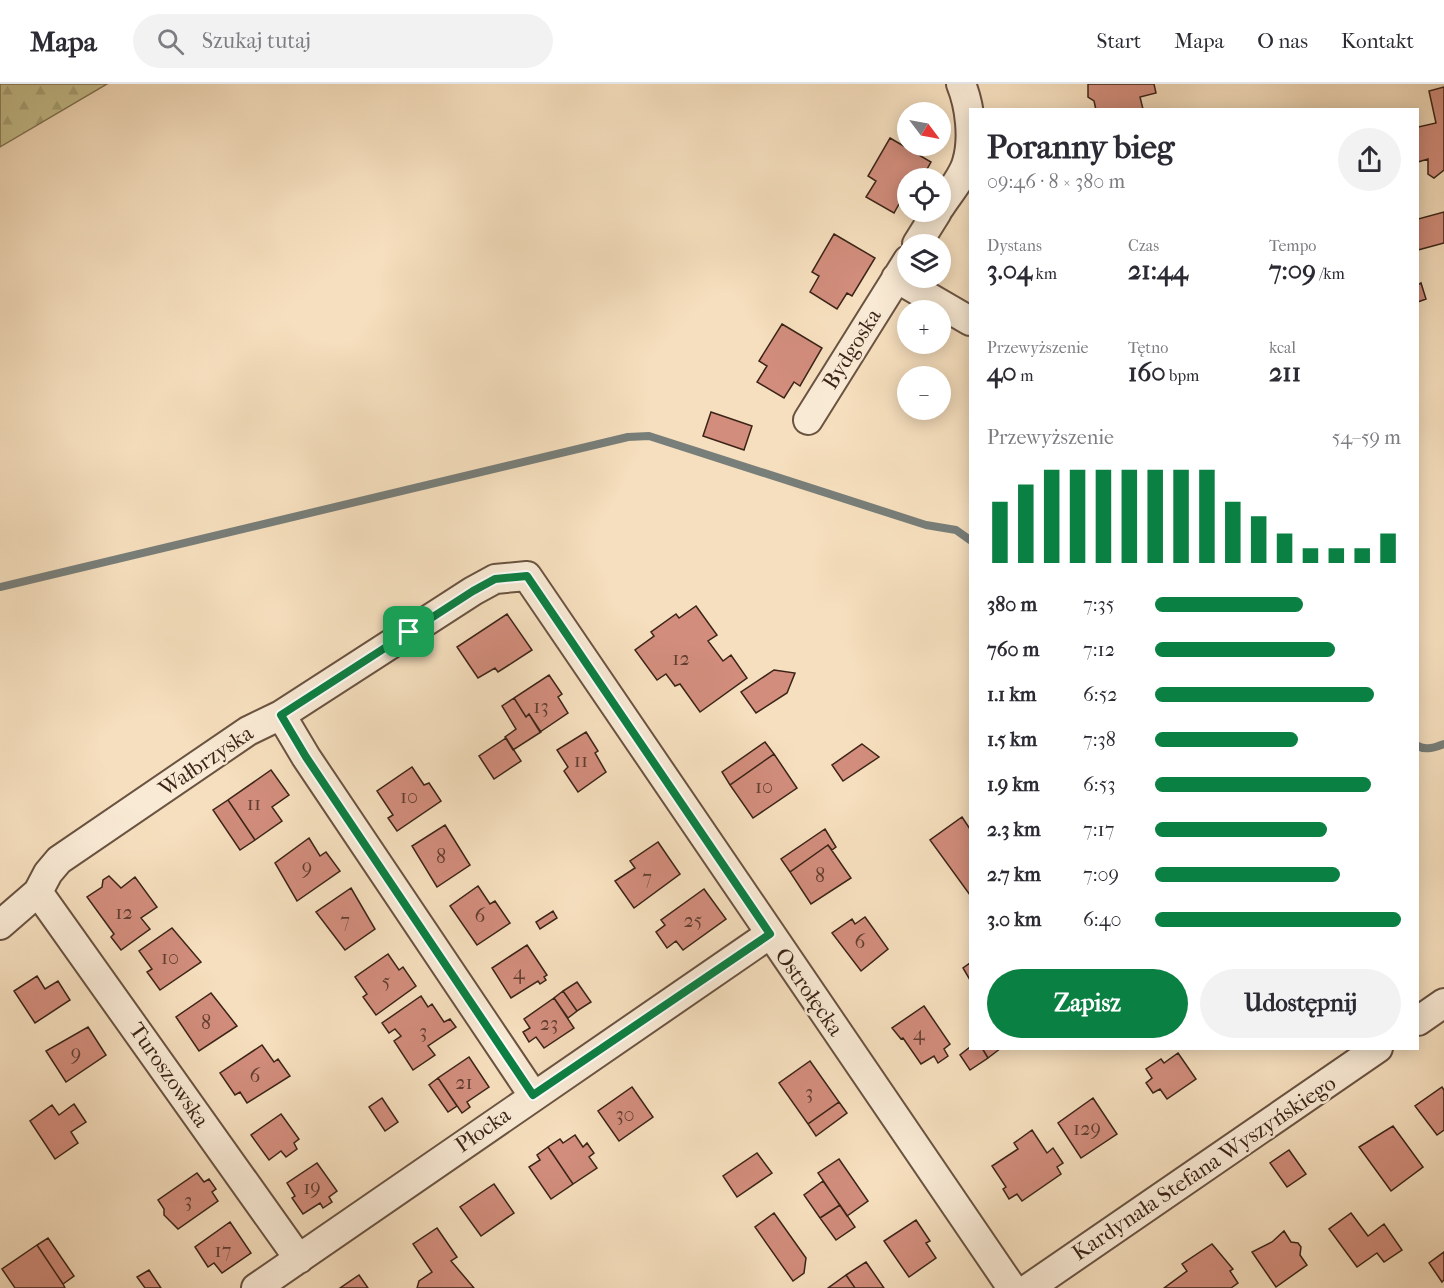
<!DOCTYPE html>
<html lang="pl">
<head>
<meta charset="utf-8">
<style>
  :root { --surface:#fff; --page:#f2f2f3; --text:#2b2b33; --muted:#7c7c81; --line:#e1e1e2; --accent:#0b8043 }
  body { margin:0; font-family:"IM FELL French Canon",serif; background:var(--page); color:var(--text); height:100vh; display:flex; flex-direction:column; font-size:22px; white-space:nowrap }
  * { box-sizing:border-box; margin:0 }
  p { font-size:20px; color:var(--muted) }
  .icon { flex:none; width:33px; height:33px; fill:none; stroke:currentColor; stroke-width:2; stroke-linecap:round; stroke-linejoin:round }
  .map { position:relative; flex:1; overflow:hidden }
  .details { position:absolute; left:969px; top:24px; width:450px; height:942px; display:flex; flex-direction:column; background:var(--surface); border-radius:0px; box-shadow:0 3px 15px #0003 }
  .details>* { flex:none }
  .needle { width:39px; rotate:122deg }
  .tools { position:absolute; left:897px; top:18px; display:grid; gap:12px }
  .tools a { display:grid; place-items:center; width:54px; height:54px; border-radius:50%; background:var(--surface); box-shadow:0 3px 15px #0003; font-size:30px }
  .pin { position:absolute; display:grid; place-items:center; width:51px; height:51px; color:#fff; margin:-26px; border-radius:12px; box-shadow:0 3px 9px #0006 }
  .round { display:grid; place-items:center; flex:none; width:63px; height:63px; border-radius:32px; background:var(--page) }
  .overview { display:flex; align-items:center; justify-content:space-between; height:102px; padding:0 18px }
  h1 { font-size:33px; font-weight:700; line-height:45px }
  .stats { display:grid; grid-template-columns:repeat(3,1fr); gap:9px; height:102px; padding:6px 18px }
  .stats div { display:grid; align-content:center }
  .stats b { font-size:26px; font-weight:700 }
  .stats small { font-size:16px; font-weight:400 }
  .stats p { font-size:16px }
  .chart { height:168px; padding:12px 18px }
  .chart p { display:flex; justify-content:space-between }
  .chart svg { width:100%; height:108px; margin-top:6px; stroke:var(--accent); stroke-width:6 }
  .primary-button { display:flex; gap:12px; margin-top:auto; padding:12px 18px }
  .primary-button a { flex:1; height:69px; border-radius:36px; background:var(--accent); color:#fff; font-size:24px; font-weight:700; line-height:69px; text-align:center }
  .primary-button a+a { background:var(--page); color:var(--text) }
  ul { padding:0 18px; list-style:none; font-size:20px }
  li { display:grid; grid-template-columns:96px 72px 1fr; align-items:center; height:45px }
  li i { height:15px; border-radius:8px; background:var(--accent) }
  header { display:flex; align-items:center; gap:36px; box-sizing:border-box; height:84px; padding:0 30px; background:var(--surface); border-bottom:2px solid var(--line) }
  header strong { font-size:28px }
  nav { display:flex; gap:33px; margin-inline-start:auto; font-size:21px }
  .search { width:420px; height:54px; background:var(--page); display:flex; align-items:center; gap:15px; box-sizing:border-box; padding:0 21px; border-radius:33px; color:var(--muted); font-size:22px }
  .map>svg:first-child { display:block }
</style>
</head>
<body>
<header>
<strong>Mapa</strong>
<div class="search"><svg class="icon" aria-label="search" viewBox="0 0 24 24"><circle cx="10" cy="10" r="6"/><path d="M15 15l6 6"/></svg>Szukaj tutaj</div>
<nav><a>Start</a><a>Mapa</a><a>O nas</a><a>Kontakt</a></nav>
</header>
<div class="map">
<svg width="1444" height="1204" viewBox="0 0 1444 1204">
  <defs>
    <pattern id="forest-firs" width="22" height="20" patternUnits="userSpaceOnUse" patternTransform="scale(1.5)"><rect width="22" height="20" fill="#c4bf8c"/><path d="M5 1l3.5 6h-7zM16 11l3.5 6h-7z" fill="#a9a478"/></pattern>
  </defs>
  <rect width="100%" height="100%" fill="#f6dfbe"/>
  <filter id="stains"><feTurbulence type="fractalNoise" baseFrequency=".00333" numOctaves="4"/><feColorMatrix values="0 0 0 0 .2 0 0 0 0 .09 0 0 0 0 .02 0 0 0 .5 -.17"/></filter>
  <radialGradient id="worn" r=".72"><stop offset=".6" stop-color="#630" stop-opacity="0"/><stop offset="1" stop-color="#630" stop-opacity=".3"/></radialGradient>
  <path fill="url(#forest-firs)" stroke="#807252" stroke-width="1.5" d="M 0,0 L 107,0 L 0,63 Z"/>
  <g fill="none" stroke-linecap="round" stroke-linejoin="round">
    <path stroke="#787e79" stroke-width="8" d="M 0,503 L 628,353 L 649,352 L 926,441 L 956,446 L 970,456
      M 1418,662 C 1426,667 1436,663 1444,660"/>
  </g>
  <path fill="#d28d7c" stroke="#3b2417" stroke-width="1.5" d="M 1088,0 L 1154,0 L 1156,9 L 1140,13 L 1143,25 L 1096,26 L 1094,17 L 1088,13 Z
    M 1444,3 L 1444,86 L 1434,94 L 1428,90 L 1428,75 L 1418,78 L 1418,43 L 1436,39 L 1429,7 Z
    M 890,54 L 931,78 L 922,94 L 908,94 L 908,116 L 903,113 L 894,129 L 866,113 L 876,97 L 868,92 Z
    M 1444,128 L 1444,159 L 1418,166 L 1418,135 Z
    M 834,150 L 875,174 L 852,212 L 847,209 L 837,225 L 810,208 L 819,192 L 812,188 Z
    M 1421,199 L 1426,215 L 1418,218 L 1418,201 Z
    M 782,240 L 822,264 L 800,302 L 794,298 L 784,314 L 757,298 L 767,282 L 759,277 Z
    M 711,328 L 752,342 L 744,366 L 703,352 Z
    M 696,522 L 717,551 L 708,557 L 723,577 L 731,571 L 747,594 L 700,628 L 680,600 L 675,602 L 666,590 L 657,596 L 635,566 L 654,552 L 651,548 L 676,530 L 679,534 Z
    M 507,530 L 532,566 L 498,588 L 495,584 L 478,594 L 457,563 Z
    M 774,586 L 795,589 L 787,609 L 756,629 L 741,608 Z
    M 549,591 L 562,610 L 558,613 L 568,629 L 540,648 L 529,630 L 526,633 L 514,614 Z
    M 514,614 L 526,633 L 529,630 L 541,648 L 513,666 L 505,653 L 516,645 L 502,622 Z
    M 586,648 L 598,667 L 595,669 L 606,688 L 578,708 L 564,687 L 568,683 L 557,666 Z
    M 506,654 L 521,677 L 494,695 L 479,672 Z
    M 765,658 L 774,670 L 730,701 L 722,688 Z
    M 862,660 L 879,673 L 843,697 L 832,681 Z
    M 774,670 L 797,704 L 753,734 L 730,701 Z
    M 412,683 L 424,701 L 429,699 L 441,717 L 397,747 L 388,734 L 393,731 L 377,707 Z
    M 271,686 L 289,711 L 272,723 L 282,737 L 255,756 L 228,716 Z
    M 228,716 L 255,756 L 240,766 L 213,726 Z
    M 962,733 L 970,745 L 970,811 L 930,756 Z
    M 445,741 L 470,781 L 437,803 L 412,762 Z
    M 825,745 L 836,763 L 832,766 L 828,761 L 790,788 L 781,775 Z
    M 309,754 L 320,772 L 326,768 L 340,787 L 297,817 L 275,779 Z
    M 658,758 L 680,790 L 634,824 L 615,797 L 635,784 L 630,777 Z
    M 828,761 L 851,794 L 811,820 L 790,788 Z
    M 109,792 L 121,804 L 135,793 L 157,823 L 141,834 L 150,845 L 121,866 L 111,853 L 114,850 L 87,813 L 102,803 L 103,796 Z
    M 478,802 L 490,820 L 495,817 L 510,839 L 477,861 L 450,822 Z
    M 351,804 L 375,845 L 345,866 L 316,828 Z
    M 704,805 L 726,835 L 683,866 L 676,857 L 667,864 L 656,848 L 665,841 L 661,836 Z
    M 553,827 L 557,834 L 540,845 L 536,838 Z
    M 865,833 L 888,865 L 861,887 L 832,849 L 852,835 L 855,840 Z
    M 172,844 L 201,878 L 160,906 L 147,888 L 152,885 L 139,867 Z
    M 527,861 L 547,891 L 544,893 L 546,896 L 540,900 L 538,897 L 511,914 L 492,884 Z
    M 388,870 L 399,886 L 403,883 L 416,902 L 376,931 L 363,913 L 367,910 L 355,893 Z
    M 970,879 L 970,896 L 963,884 Z
    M 37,892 L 45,905 L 58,897 L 70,916 L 35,939 L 14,907 Z
    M 577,898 L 591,918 L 577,927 L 563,907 Z
    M 563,907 L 577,927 L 568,934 L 554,914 Z
    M 211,909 L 237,942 L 199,967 L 176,933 Z
    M 421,912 L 428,923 L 432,920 L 444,938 L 450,935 L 456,943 L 428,962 L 435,971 L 413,986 L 394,957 L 401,952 L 395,945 L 389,949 L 382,939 Z
    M 554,914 L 574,944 L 544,964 L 536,953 L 529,958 L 523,948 L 530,944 L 524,935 Z
    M 924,922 L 950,960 L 944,965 L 948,972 L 938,979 L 934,972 L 921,980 L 903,954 L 901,955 L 892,944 Z
    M 88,943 L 106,971 L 66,998 L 46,967 Z
    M 262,961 L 274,978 L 278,975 L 290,992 L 247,1019 L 240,1008 L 235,1011 L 220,989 Z
    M 970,963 L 982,964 L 988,974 L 970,986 L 960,971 Z
    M 982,964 L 1001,964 L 988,974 Z
    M 1178,969 L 1196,995 L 1167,1015 L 1160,1005 L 1153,1009 L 1146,999 L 1152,994 L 1146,985 L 1161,975 L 1164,979 Z
    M 469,973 L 489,1003 L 467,1018 L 470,1023 L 462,1029 L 438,994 Z
    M 810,977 L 839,1018 L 808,1040 L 779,999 Z
    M 438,994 L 457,1022 L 448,1028 L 429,1001 Z
    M 632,1003 L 653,1033 L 619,1057 L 598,1027 Z
    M 1442,1003 L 1444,1006 L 1444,1046 L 1437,1051 L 1415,1022 Z
    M 382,1014 L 398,1038 L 385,1047 L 369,1023 Z
    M 1093,1014 L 1117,1050 L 1081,1074 L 1058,1039 Z
    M 839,1018 L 847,1029 L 816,1052 L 808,1040 Z
    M 74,1020 L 86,1038 L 71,1048 L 78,1059 L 55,1075 L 30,1037 L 52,1021 L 59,1031 Z
    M 281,1030 L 299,1055 L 294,1059 L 297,1065 L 286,1073 L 281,1067 L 269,1076 L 251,1051 Z
    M 1393,1042 L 1423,1083 L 1391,1107 L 1359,1063 Z
    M 1032,1046 L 1047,1069 L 1053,1064 L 1063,1079 L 1057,1083 L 1061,1090 L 1022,1117 L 1017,1110 L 1009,1115 L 1003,1105 L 1006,1103 L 992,1082 L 1018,1065 L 1014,1059 Z
    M 575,1051 L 583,1063 L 587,1059 L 594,1069 L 589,1073 L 597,1084 L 573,1100 L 548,1063 L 560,1055 L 563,1059 Z
    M 548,1063 L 573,1100 L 551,1115 L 529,1083 L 540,1076 L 537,1071 Z
    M 1289,1066 L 1306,1090 L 1287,1103 L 1270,1079 Z
    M 757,1069 L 772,1089 L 737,1113 L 723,1092 Z
    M 839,1075 L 868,1117 L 847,1132 L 818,1089 Z
    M 317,1079 L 337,1107 L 329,1113 L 332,1118 L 323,1124 L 320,1119 L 303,1130 L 292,1114 L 295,1112 L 287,1099 Z
    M 197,1089 L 204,1098 L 209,1095 L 216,1105 L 212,1108 L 218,1117 L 178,1145 L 164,1131 L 164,1125 L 158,1116 Z
    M 823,1097 L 840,1121 L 820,1134 L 804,1111 Z
    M 494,1100 L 514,1129 L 481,1152 L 460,1123 Z
    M 840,1121 L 855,1143 L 836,1156 L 820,1134 Z
    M 774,1129 L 806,1174 L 804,1189 L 793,1197 L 755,1143 Z
    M 1351,1129 L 1368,1152 L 1384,1140 L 1402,1166 L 1384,1178 L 1377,1169 L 1357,1183 L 1329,1145 Z
    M 916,1136 L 930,1157 L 926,1159 L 936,1174 L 909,1193 L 884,1157 Z
    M 230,1138 L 251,1169 L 222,1189 L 214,1179 L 208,1183 L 195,1163 Z
    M 437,1144 L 457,1173 L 451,1177 L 474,1204 L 417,1204 L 419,1197 L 432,1188 L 413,1160 Z
    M 1284,1147 L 1291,1158 L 1298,1159 L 1301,1163 L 1300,1171 L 1307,1181 L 1276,1203 L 1252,1168 L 1272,1158 Z
    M 48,1154 L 74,1192 L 63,1200 L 37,1161 Z
    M 1212,1160 L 1233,1185 L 1230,1187 L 1238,1199 L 1231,1204 L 1164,1204 L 1187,1187 L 1182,1180 Z
    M 37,1161 L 63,1200 L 65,1204 L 15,1204 L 2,1185 Z
    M 1444,1168 L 1444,1196 L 1442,1198 L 1429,1179 Z
    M 866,1178 L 884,1204 L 855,1204 L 846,1191 Z
    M 149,1186 L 161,1204 L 145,1204 L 137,1193 Z
    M 359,1191 L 368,1204 L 340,1204 Z
    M 846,1191 L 855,1204 L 828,1204 Z"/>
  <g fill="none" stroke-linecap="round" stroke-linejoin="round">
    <defs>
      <path id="street" d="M 940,123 C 949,109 963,93 967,78 C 974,55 970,22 961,0
        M 917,160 L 937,128
        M 896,194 L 970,237
        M 808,336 L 908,176
        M 281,631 L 306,673 L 533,1011
        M 38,808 L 299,1175
        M 0,841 L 38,808 L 48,789 L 59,776 L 248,647 L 281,631 L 473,507 L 495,495 L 527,492 L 1012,1204
        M 1418,937 L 1444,919
        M 256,1204 L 770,850
        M 1029,1204 L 1378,964"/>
    </defs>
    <use href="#street" stroke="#6a5341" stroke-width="32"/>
    <use href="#street" stroke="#f9ead5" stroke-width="28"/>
  </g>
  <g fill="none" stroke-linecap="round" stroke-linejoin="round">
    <defs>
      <path id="route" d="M 527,492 L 770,850 L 533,1011 L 306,673 L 281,631 L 473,507 L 495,495 Z"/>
    </defs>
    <use href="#route" stroke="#fff" stroke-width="12"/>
    <use href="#route" stroke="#0b8043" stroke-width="8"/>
  </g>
  <g text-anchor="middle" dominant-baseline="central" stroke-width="5" stroke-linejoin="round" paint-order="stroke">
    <g font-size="20" fill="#613e30">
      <text x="681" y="574">12</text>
      <text x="541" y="622">13</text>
      <text x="581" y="676">11</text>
      <text x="764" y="702">10</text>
      <text x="409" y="712">10</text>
      <text x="254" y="719">11</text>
      <text x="441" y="772">8</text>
      <text x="307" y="783">9</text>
      <text x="820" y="791">8</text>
      <text x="647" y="793">7</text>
      <text x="124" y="828">12</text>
      <text x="480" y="831">6</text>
      <text x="345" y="836">7</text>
      <text x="693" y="836">25</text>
      <text x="860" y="857">6</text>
      <text x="170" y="873">10</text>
      <text x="519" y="888">4</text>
      <text x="386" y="897">5</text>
      <text x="206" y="938">8</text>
      <text x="549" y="939">23</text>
      <text x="423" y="947">3</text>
      <text x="919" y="949">4</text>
      <text x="76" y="969">9</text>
      <text x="255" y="991">6</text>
      <text x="464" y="998">21</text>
      <text x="809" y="1008">3</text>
      <text x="625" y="1030">30</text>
      <text x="1087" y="1044">129</text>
      <text x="312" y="1103">19</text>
      <text x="188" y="1116">3</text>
      <text x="223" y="1166">17</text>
    </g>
    <g font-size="22" fill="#3b2417" stroke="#f9ead5">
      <text transform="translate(852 265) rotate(-58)">Bydgoska</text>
      <text transform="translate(206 677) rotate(-34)">Wałbrzyska</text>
      <text transform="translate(809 908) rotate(55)">Ostrołęcka</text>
      <text transform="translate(169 991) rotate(55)">Turoszowska</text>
      <text transform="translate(483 1046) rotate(-35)">Płocka</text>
      <text transform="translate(1204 1084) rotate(-34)">Kardynała Stefana Wyszyńskiego</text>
    </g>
  </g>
  <rect width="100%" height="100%" filter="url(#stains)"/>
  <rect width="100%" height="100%" fill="url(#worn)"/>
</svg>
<div class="tools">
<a><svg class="needle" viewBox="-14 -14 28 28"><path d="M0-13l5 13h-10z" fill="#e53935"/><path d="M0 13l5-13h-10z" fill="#7c7c81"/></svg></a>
<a><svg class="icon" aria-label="locate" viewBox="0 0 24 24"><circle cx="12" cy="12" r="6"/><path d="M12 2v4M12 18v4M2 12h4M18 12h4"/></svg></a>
<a><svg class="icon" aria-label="layers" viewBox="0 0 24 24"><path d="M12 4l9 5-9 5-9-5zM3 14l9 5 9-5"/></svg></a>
<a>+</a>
<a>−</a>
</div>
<div class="pin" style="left:409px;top:548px;background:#1e9e55"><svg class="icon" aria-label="arrive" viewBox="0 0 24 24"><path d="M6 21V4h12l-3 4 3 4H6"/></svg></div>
<section class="details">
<div class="overview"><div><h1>Poranny bieg</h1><p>09:46 · 8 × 380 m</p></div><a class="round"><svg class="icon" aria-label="share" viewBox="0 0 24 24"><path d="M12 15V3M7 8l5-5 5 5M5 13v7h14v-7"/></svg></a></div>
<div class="stats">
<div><p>Dystans</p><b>3.04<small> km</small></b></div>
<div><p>Czas</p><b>21:44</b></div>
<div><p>Tempo</p><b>7:09<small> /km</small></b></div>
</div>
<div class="stats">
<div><p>Przewyższenie</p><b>40<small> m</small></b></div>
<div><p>Tętno</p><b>160<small> bpm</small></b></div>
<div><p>kcal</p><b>211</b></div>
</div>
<div class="chart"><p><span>Przewyższenie</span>54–59 m</p>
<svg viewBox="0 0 160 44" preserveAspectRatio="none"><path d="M5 44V19M15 44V12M25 44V6M35 44V6M45 44V6M55 44V6M65 44V6M75 44V6M85 44V6M95 44V19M105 44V25M115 44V32M125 44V38M135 44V38M145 44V38M155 44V32"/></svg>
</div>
<ul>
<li><b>380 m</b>7:35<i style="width:60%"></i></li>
<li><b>760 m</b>7:12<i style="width:73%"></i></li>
<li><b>1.1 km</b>6:52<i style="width:89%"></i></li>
<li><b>1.5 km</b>7:38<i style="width:58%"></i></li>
<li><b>1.9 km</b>6:53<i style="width:88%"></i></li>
<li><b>2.3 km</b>7:17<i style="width:70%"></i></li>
<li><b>2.7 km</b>7:09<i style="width:75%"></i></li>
<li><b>3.0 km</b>6:40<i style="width:100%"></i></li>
</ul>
<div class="primary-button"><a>Zapisz</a><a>Udostępnij</a></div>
</section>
</div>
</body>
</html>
